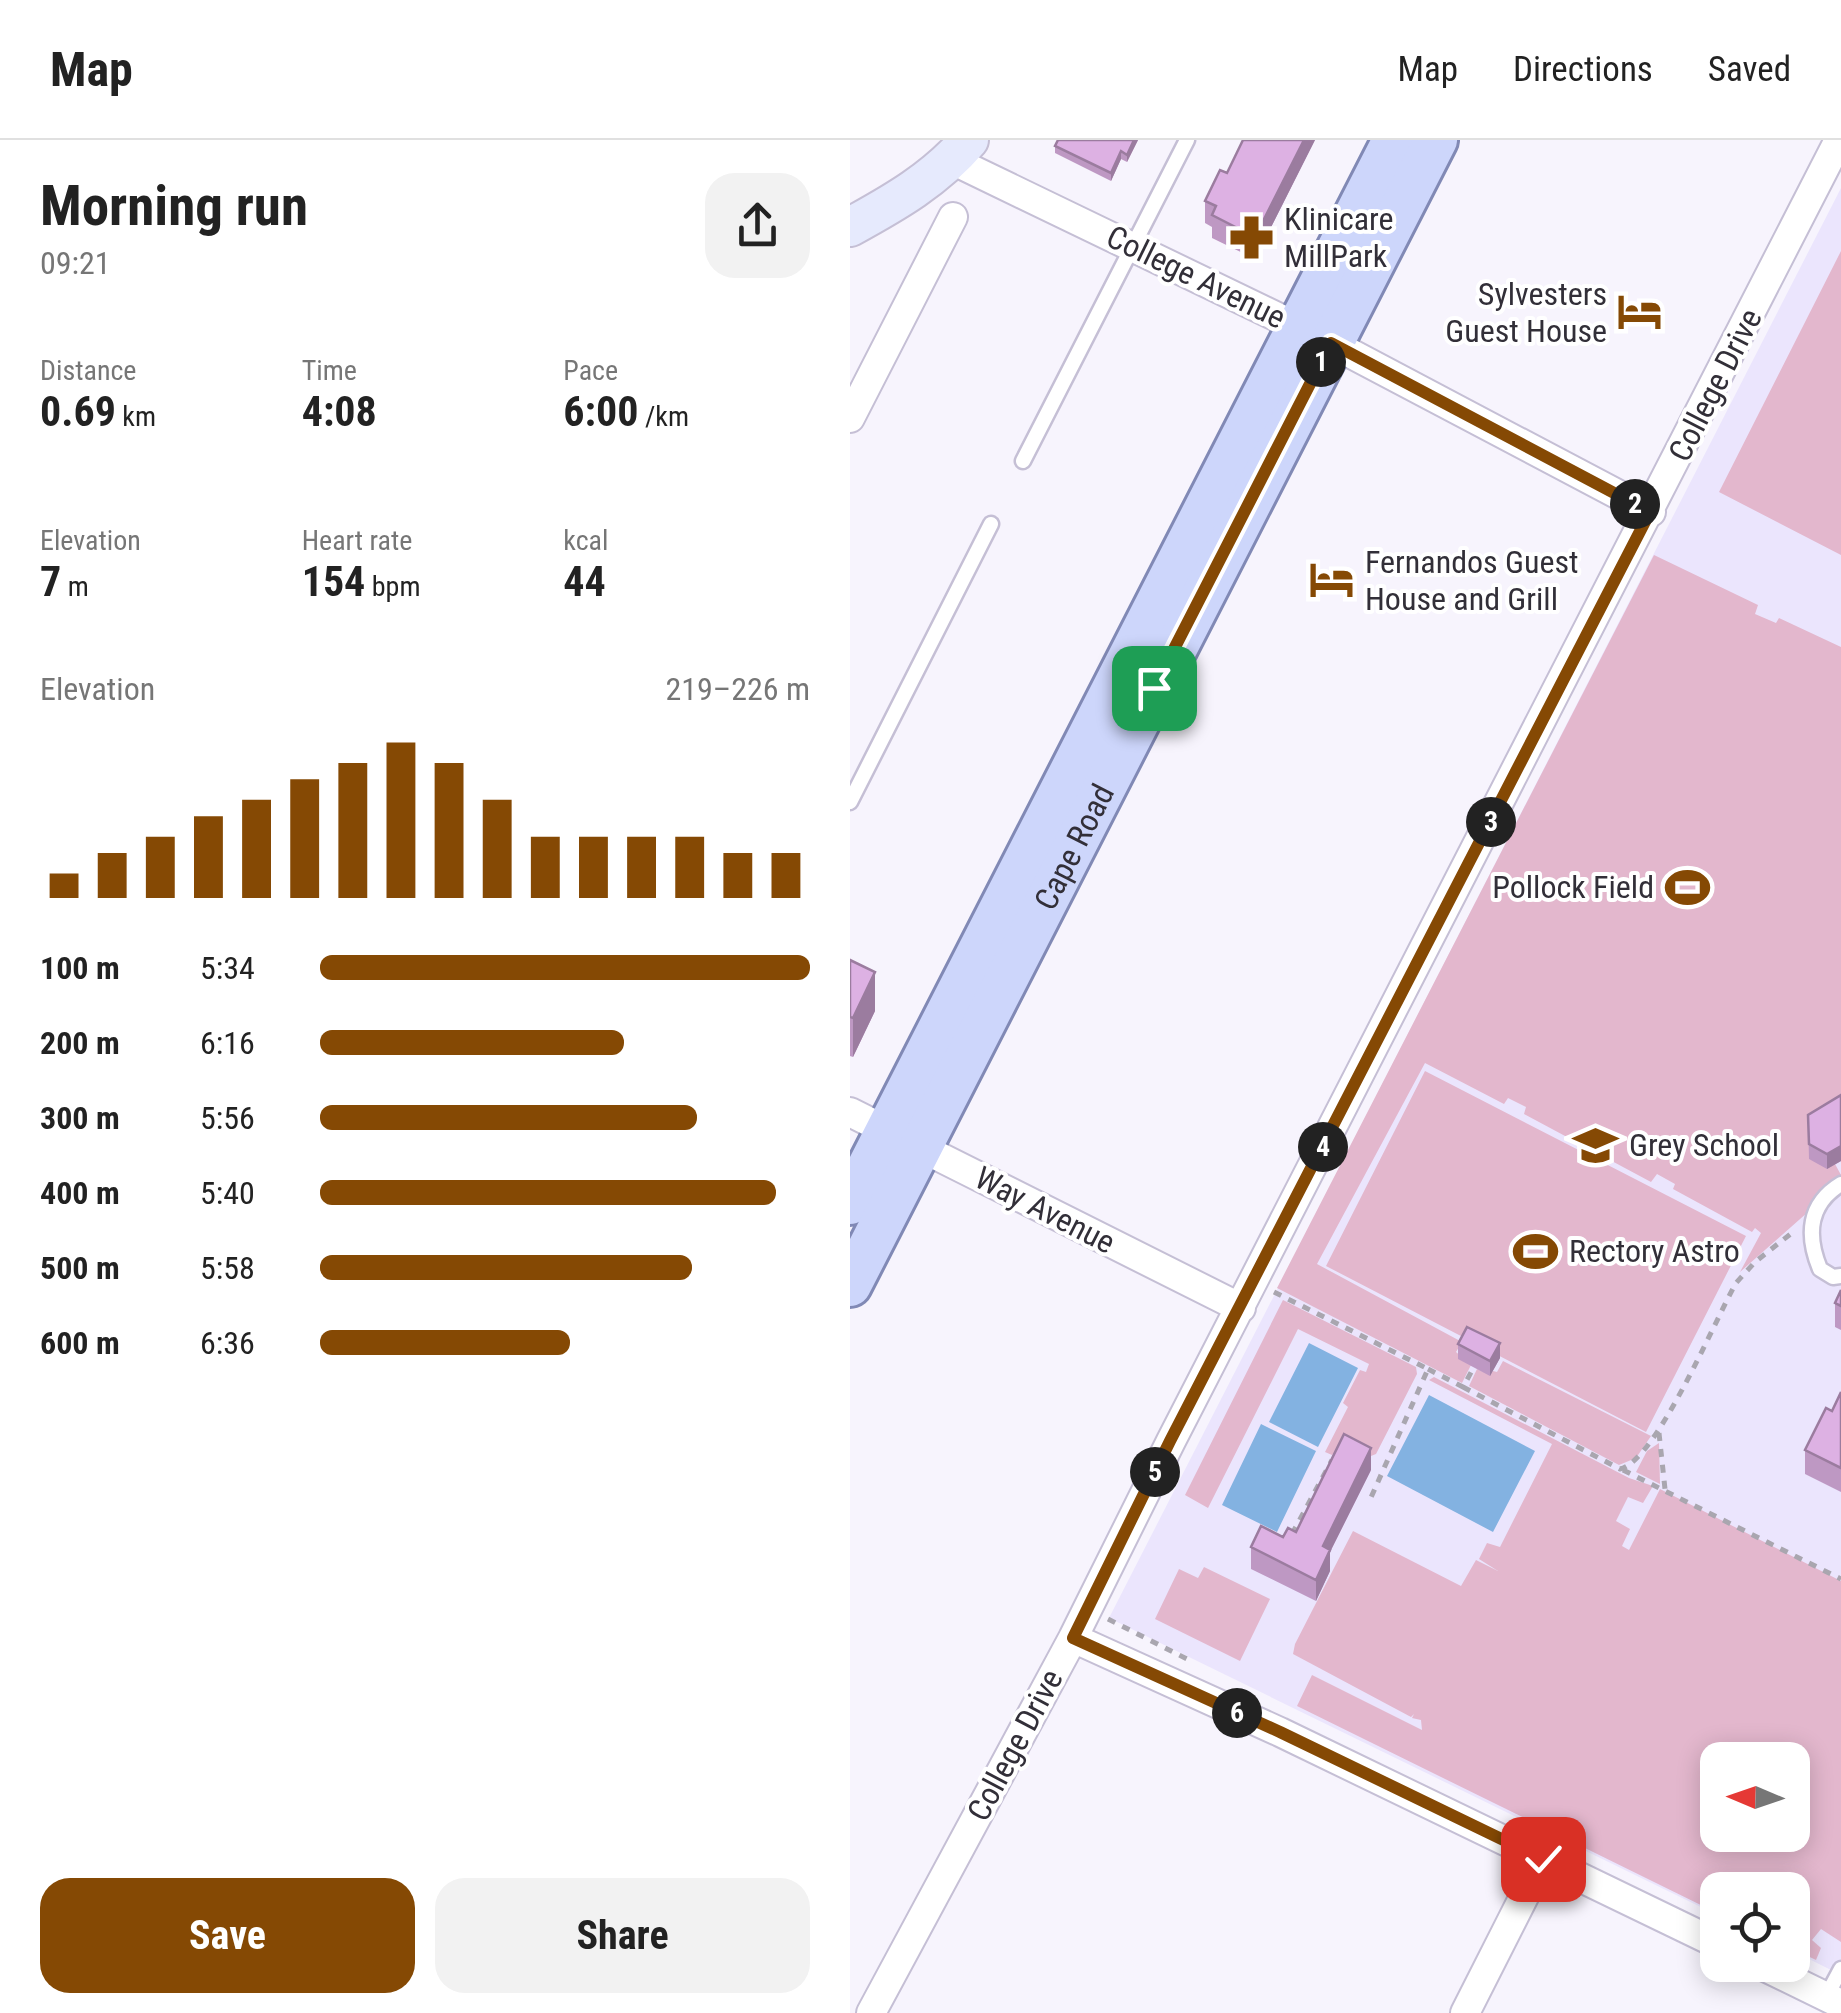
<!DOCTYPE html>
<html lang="en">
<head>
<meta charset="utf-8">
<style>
  :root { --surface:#fff; --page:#f2f2f2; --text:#222; --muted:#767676; --line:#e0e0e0; --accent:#854904 }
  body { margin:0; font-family:"Roboto Condensed",sans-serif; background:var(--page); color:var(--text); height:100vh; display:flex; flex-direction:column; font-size:38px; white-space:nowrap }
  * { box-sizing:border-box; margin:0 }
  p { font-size:32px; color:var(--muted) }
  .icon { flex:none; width:55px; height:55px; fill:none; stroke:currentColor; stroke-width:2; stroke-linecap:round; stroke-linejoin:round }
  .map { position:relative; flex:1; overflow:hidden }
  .side { display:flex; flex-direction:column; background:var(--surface); width:850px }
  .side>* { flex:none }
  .needle { width:65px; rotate:272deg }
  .controls { position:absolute; left:850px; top:1602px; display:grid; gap:20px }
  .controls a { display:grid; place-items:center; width:110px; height:110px; border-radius:20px; background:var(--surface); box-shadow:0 5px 25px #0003; font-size:50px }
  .pin { position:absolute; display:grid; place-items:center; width:85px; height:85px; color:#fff; margin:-42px; border-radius:20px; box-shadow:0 5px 15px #0006 }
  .km { position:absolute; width:50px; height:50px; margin:-25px; border-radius:50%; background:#222; color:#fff; font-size:28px; line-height:50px; text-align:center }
  .round { display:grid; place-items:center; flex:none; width:105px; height:105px; border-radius:30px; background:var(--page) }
  .head { display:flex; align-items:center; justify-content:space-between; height:170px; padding:0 40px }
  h1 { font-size:55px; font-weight:700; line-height:75px }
  .stats { display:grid; grid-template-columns:repeat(3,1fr); gap:15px; height:170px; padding:10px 40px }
  .stats div { display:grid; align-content:center }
  .stats b { font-size:42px; font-weight:700 }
  .stats small { font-size:28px; font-weight:400 }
  .stats p { font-size:28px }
  .chart { height:280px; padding:20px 40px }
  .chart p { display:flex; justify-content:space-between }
  .chart svg { width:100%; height:180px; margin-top:10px; stroke:var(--accent); stroke-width:6 }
  .primary-button { display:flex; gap:20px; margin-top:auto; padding:20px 40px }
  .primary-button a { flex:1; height:115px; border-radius:30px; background:var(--accent); color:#fff; font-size:40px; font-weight:700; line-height:115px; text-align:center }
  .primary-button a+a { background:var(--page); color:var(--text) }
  ul { padding:0 40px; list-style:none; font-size:32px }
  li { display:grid; grid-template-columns:160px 120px 1fr; align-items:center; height:75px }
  li i { height:25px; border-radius:12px; background:var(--accent) }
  header { display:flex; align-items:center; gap:60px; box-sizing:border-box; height:140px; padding:0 50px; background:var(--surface); border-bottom:2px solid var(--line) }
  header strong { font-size:48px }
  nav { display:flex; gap:55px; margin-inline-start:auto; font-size:35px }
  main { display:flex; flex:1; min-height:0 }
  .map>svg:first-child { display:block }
</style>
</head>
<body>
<header>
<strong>Map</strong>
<nav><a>Map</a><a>Directions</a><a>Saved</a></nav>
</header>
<main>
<section class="side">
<div class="head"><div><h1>Morning run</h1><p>09:21</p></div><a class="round"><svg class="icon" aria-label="share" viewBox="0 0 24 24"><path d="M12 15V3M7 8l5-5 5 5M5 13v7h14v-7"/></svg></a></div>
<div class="stats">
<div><p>Distance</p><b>0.69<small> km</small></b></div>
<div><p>Time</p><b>4:08</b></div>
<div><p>Pace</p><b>6:00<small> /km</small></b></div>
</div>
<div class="stats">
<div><p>Elevation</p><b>7<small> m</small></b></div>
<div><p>Heart rate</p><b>154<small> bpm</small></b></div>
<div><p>kcal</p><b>44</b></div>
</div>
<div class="chart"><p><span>Elevation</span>219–226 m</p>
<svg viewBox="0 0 160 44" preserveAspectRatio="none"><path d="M5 44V38M15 44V33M25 44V29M35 44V24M45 44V20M55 44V15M65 44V11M75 44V6M85 44V11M95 44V20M105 44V29M115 44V29M125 44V29M135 44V29M145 44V33M155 44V33"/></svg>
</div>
<ul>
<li><b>100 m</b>5:34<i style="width:100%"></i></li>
<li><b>200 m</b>6:16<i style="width:62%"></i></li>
<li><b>300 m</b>5:56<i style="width:77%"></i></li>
<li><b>400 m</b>5:40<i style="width:93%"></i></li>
<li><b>500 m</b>5:58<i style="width:76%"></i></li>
<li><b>600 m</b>6:36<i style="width:51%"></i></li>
</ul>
<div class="primary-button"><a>Save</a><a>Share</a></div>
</section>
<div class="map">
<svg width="991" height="1873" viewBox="0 0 991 1873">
  <rect width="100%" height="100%" fill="#f7f4fd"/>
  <path fill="#ebe5fd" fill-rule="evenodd" d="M 991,48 L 991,1835 L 943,1811 L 942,1750 L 868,1750 L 867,1775 L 259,1478 ZM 868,1620 L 942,1620 L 942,1695 L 868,1695 Z"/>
  <path fill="#e3b7cd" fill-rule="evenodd" d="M 991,111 L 991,415 L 869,352 Z
    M 804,415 L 908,465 L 905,474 L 926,483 L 929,478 L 991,507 L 991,969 L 959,999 L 959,1019 L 985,1024 L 991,1035 L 973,1048 L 958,1072 L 890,1132 L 911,1093 L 905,1088 L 902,1092 L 823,1049 L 825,1044 L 807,1034 L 801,1042 L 674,974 L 676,967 L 658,958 L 654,964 L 575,923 L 467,1124 L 612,1202 L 606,1212 L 621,1225 L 612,1243 L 427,1148 Z
    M 575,931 L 896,1096 L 796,1292 L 476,1126 Z
    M 433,1160 L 566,1227 L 567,1234 L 526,1314 L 516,1318 L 489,1307 L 482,1315 L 475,1312 L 498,1267 L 493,1263 L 510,1230 L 516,1232 L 519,1224 L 448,1189 L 358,1368 L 335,1355 Z
    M 653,1221 L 801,1296 L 786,1318 L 769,1325 L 619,1246 L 627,1229 L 640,1235 L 643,1231 L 647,1232 Z
    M 584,1237 L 779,1338 L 803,1346 L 793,1363 L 778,1357 L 766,1381 L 780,1389 L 772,1406 L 779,1410 L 810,1349 L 991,1441 L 991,1802 L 971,1789 L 962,1800 L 971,1808 L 966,1820 L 943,1809 L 942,1750 L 868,1750 L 867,1773 L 447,1566 L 462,1535 L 572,1590 L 571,1580 L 562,1578 L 564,1574 L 561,1577 L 443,1514 L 445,1504 L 503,1391 L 611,1446 L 626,1420 L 648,1431 L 629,1419 L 637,1403 L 650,1407 L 702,1304 L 579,1240 ZM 868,1620 L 942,1620 L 942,1695 L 868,1695 Z
    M 809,1303 L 810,1344 L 786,1332 L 797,1311 Z
    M 354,1427 L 420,1459 L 390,1521 L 305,1479 L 329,1429 L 348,1438 Z"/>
  <path fill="#83b2e1" d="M 459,1203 L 508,1228 L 468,1307 L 419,1282 Z
    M 579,1255 L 685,1311 L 643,1392 L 537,1336 Z
    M 411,1284 L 466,1311 L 427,1392 L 372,1365 Z"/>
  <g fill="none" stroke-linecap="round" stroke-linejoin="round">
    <defs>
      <path id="lane" d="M 173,321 L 337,0
        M 0,662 L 141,384
        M 991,1044 C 958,1064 956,1095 970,1129 L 983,1137 L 991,1136
        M 976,1857 L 991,1829"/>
      <path id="street" d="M 102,20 L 481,203 L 801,372
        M 0,278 L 103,77
        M 0,972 L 391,1168
        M 223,1498 L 430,1592 L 868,1804
        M 911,1825 L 991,1864
        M 21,1873 L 223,1498 L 321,1301 L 989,0
        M 615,1873 L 693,1719"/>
      <path id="secondary" d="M 0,87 C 44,63 86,39 119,0"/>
      <g id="primary">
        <path d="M 0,1063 L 544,0"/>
        <path id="s1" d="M 0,1145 L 586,0"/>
      </g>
    </defs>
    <use href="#lane" stroke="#c5bfd5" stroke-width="19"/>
    <use href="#street" stroke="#c5bfd5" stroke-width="32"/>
    <use href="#secondary" stroke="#c5bfd5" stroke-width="42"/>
    <use href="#primary" stroke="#8189b5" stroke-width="48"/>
    <path stroke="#a9a6af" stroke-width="5" stroke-dasharray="8 8" stroke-linecap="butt" d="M 424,1152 L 578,1229 L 519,1362
      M 578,1229 L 613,1247 L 624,1227
      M 613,1247 L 770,1329 C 806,1321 865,1180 886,1143 L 905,1122 L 943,1092
      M 809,1293 L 815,1349
      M 773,1330 L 991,1439
      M 442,1394 L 482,1320
      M 258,1479 L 341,1521"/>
    <use href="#lane" stroke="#fff" stroke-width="14"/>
    <use href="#street" stroke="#fff" stroke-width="28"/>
    <use href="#secondary" stroke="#e6eafd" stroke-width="38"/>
    <use href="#primary" stroke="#cdd6fb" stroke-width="42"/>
  </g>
  <path fill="#be98c3" d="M 288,0 L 277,22 L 271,19 L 261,41 L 205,13 L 205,6 Z
    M 393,0 L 465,0 L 405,119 L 362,98 L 362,87 L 355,83 L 355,61 L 377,33 Z
    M 0,820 L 25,871 L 3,917 L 0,916 Z
    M 991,955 L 991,1021 L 977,1029 L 959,1019 L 958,975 Z
    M 991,1150 L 991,1190 L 985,1187 L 985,1163 Z
    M 608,1204 L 650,1218 L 640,1236 L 608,1219 Z
    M 991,1252 L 991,1352 L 955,1334 L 955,1310 L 982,1271 Z
    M 521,1330 L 480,1412 L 480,1431 L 466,1461 L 401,1429 L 401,1407 L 446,1392 Z"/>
  <path fill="#9b7c9f" d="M 284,0 L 288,0 L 277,22 L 277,15 Z
    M 454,0 L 465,0 L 405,119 L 405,97 Z
    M 271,11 L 271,19 L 261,41 L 261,33 Z
    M 25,832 L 25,871 L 3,917 L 3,878 Z
    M 991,1006 L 991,1021 L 977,1029 L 977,1014 Z
    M 650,1203 L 650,1218 L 640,1236 L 640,1221 Z
    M 521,1308 L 521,1330 L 480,1412 L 480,1431 L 466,1461 L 466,1440 L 473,1406 Z"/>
  <path fill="#ddb1e3" stroke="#9b7c9f" stroke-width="2.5" d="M 208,0 L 284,0 L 277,15 L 271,11 L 261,33 L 205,6 Z
    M 393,0 L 454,0 L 405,97 L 362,75 L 366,66 L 355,61 L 370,30 L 377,33 Z
    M 0,820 L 25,832 L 3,878 L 0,877 Z
    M 991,955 L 991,1006 L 977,1014 L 959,1004 L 958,975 Z
    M 991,1150 L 991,1166 L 985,1163 Z
    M 617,1187 L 650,1203 L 640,1221 L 608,1204 Z
    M 991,1252 L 991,1328 L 955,1310 L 976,1268 L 982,1271 Z
    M 494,1294 L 521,1308 L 473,1406 L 480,1410 L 466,1440 L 401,1407 L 411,1386 L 433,1397 L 438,1388 L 446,1392 Z"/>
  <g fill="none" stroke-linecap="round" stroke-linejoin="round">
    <defs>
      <path id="route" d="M 304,548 L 481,203 L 800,372 L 320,1301 L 223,1498 L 430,1592 L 693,1719"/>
    </defs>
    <use href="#route" stroke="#fff" stroke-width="20"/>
    <use href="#route" stroke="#854904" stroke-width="12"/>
  </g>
  <defs>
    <symbol id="pharmacy-bare" viewBox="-9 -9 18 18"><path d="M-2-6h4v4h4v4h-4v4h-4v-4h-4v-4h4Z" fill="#854904" stroke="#fff" stroke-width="2.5" paint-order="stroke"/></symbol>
    <symbol id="hotel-bare" viewBox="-9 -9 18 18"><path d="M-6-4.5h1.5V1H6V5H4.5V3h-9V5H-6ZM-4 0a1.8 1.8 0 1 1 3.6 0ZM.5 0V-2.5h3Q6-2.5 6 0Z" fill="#854904" stroke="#fff" stroke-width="2.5" paint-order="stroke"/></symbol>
    <symbol id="stadium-bare" viewBox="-9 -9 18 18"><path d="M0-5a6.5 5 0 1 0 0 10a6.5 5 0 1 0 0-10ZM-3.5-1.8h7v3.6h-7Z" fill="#854904" stroke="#fff" stroke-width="2.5" paint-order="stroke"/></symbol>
    <symbol id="school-bare" viewBox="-9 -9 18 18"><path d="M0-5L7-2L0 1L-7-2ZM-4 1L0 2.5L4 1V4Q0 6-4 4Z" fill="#854904" stroke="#fff" stroke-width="2.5" paint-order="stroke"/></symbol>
  </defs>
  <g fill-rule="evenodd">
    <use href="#pharmacy-bare" x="370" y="66" width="63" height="63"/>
    <use href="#hotel-bare" x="758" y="140" width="63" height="63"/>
    <use href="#hotel-bare" x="450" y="408" width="63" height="63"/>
    <use href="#stadium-bare" x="806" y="716" width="63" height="63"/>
    <use href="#school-bare" x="714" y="974" width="63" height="63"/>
    <use href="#stadium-bare" x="654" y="1080" width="63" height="63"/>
  </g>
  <g text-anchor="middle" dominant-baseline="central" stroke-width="8" stroke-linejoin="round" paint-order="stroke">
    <g font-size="32" fill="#322f38" stroke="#fff" text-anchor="start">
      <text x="434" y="79">Klinicare<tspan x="434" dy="37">MillPark</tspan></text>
      <text x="757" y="154" text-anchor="end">Sylvesters<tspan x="757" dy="37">Guest House</tspan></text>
      <text x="515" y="422">Fernandos Guest<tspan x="515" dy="37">House and Grill</tspan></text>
      <text x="804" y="747" text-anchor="end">Pollock Field</text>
      <text x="779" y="1005">Grey School</text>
      <text x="719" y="1111">Rectory Astro</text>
    </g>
    <g font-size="32" fill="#322f38" stroke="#fff">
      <text transform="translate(346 137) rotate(26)">College Avenue</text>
      <text transform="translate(865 245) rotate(-63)">College Drive</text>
      <text stroke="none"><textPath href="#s1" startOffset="492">Cape Road</textPath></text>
      <text transform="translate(195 1070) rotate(27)">Way Avenue</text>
      <text transform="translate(165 1605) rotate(-62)">College Drive</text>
    </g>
  </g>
</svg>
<div class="controls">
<a><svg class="needle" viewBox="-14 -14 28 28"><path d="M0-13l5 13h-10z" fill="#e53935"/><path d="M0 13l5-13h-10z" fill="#767676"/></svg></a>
<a><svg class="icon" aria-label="locate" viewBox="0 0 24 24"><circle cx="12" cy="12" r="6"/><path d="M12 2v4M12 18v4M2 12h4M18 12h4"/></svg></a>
</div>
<div class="pin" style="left:304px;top:548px;background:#1e9e55"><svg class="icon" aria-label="arrive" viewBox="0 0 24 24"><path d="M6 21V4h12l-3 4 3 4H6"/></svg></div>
<div class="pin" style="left:693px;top:1719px;background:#d93025"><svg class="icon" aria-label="check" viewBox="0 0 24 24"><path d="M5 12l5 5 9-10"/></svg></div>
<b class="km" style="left:471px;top:222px">1</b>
<b class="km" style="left:785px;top:364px">2</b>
<b class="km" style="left:641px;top:682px">3</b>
<b class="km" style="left:473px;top:1007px">4</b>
<b class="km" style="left:305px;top:1332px">5</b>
<b class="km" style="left:387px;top:1573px">6</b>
</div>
</main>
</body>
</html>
